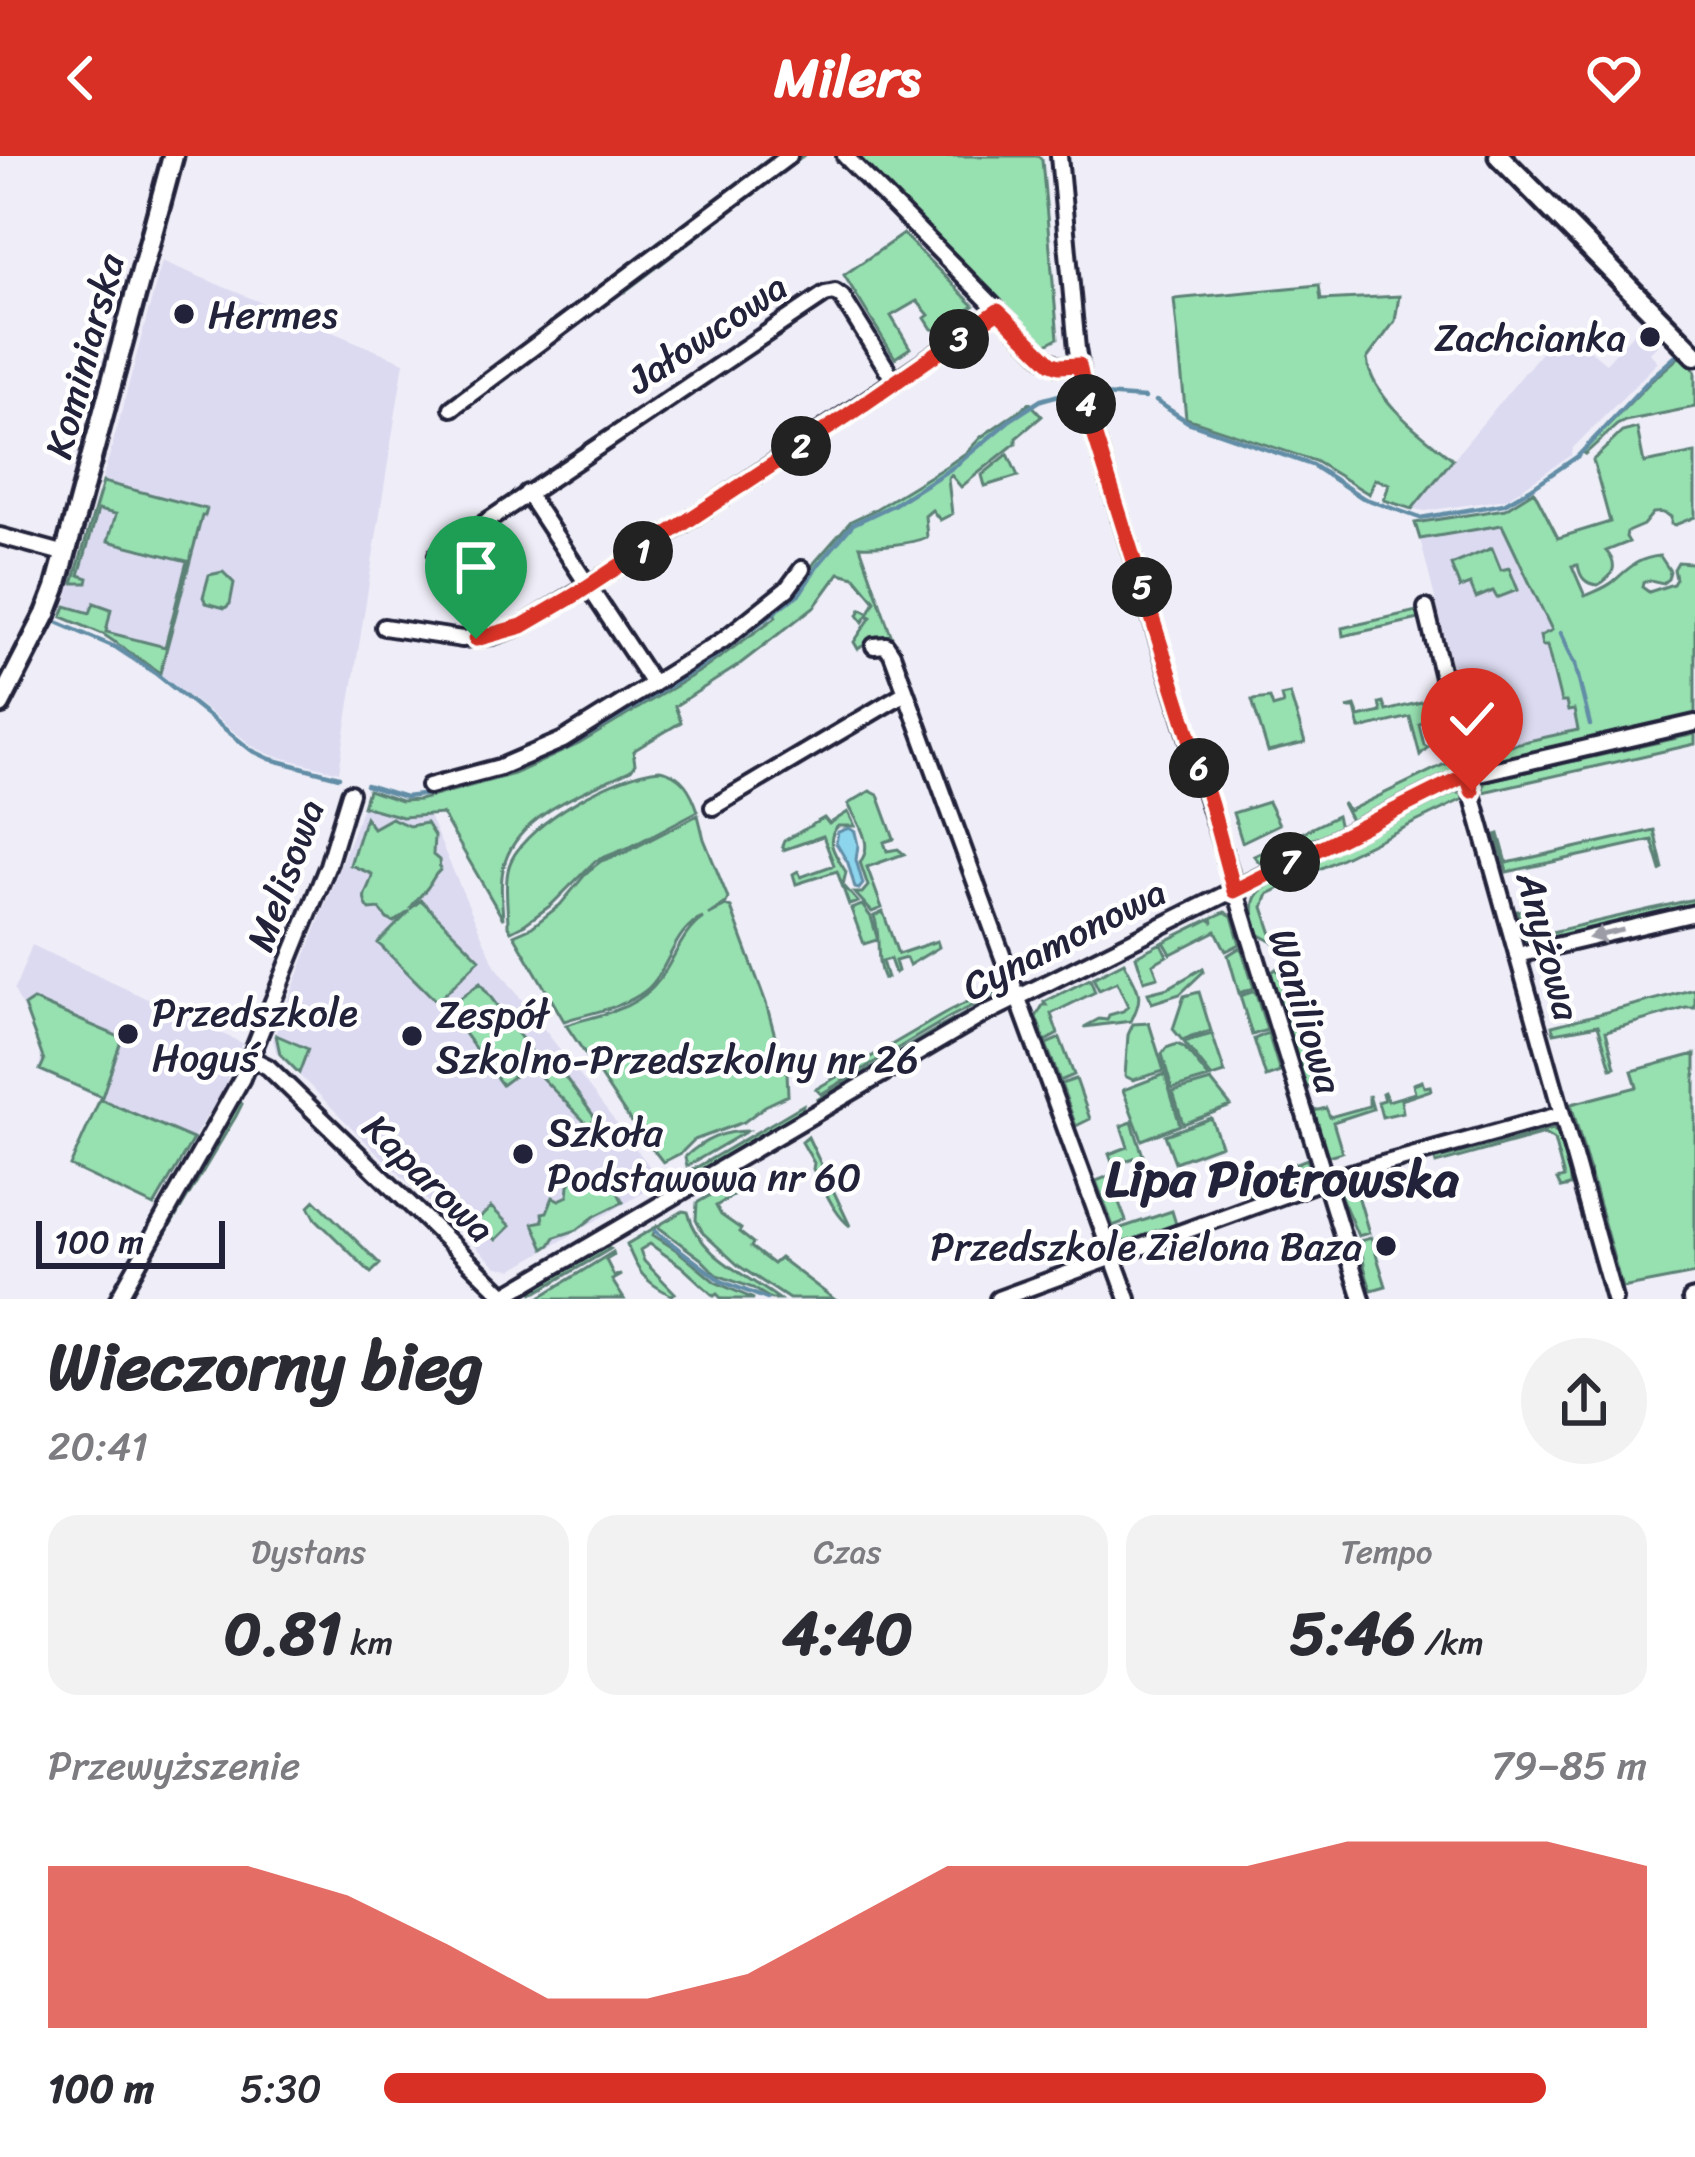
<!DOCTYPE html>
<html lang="pl">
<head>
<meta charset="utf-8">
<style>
  :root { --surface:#fff; --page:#f2f2f3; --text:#2b2b33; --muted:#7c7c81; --accent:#d93025 }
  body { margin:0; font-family:Sriracha,sans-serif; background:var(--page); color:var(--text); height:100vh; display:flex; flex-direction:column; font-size:45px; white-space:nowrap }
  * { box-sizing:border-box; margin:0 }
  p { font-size:39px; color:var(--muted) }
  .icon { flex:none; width:66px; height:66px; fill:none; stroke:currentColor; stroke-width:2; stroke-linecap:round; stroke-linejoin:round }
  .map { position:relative; height:1143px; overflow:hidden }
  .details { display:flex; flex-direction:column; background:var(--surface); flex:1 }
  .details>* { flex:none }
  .scale { position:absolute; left:36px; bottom:30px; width:189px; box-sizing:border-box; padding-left:12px; border:6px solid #22223b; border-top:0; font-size:33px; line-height:42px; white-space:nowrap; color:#22223b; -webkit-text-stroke:9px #fff; paint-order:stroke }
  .pin { position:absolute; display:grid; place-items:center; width:102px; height:102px; color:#fff; margin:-123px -51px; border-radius:50% 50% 50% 0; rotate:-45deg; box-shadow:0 0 12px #0007 }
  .pin .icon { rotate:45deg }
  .km { position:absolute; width:60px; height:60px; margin:-30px; border-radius:50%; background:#222; color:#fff; font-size:33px; line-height:60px; text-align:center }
  .round { display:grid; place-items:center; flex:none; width:126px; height:126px; border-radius:63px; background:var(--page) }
  .headline { display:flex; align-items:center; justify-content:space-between; height:204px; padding:0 48px }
  h1 { font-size:66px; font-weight:700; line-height:90px }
  .metrics { display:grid; grid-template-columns:repeat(3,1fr); gap:18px; height:204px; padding:12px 48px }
  .metrics div { display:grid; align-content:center; border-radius:30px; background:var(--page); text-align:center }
  .metrics b { font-size:60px; font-weight:700 }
  .metrics small { font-size:33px; font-weight:400 }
  .metrics p { font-size:33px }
  .chart { height:336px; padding:24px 48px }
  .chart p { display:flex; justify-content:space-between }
  .chart svg { width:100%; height:216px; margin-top:12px; fill:var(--accent); opacity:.7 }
  ul { padding:0 48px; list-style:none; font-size:39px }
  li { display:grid; grid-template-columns:192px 144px 1fr; align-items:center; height:90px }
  li i { height:30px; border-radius:15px; background:var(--accent) }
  header { display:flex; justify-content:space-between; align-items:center; height:156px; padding:0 48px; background:var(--accent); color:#fff; font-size:54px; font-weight:700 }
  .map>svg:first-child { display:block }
</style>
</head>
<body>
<header><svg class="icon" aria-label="back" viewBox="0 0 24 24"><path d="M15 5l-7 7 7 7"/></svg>Milers<svg class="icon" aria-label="heart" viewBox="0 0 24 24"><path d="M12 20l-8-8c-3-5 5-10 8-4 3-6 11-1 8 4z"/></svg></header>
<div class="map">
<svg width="1695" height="1143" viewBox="0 0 1695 1143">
  <rect width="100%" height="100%" fill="#efeef8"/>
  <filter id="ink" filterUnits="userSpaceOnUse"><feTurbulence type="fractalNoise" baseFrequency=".00833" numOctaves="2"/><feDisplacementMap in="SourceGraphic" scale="24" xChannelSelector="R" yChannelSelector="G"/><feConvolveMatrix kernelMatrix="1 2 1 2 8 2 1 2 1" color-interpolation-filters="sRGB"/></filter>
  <g filter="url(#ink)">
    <path fill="#dcdaf0" d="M 162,105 L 404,206 L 339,616 L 271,599 L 254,591 L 160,518 L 102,479 L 62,461 L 112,290 Z
      M 1642,167 L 1661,186 L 1650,197 L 1658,206 L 1573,292 L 1572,299 L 1506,343 L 1426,355 L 1412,353 L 1562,171 L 1606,207 Z
      M 1502,369 L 1551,473 L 1564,512 L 1579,574 L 1483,596 L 1472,589 L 1420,383 Z
      M 363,650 L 402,661 L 429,660 L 495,809 L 650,1011 L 660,1027 L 513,1113 L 497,1111 L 369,989 L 276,896 L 273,884 Z
      M 32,789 L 242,887 L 233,909 L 229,912 L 226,929 L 193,983 L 38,915 L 41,902 L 31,870 L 14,834 Z"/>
    <path fill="#97e0b0" stroke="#5c8176" stroke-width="3" d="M 773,0 L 779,0 L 542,176 L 538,176 Z
      M 798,0 L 804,0 L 627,134 L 629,128 Z
      M 857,0 L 1038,0 L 1042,4 L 1058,182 L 1045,189 Z
      M 903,78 L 974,150 L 936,174 L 932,173 L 925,162 L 929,159 L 917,145 L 891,160 L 910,192 L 895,202 L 844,119 Z
      M 1319,129 L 1321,144 L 1399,140 L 1395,165 L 1367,203 C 1371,242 1424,281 1453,303 L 1412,353 L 1384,344 L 1389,328 L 1375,323 L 1369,338 L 1315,305 L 1186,262 L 1174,143 Z
      M 1680,200 L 1695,215 L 1695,251 L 1625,265 L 1617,269 L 1585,298 L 1583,295 L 1651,225 Z
      M 1030,247 L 1042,260 L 1016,282 L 1016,287 L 961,331 L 951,319 L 948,323 L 952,358 L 940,364 L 932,354 L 925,360 L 927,381 C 911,388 877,391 860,390 L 895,490 L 889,484 L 877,480 L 858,493 L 854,486 L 871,461 L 868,459 L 863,466 L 858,459 L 861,453 L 869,457 L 875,445 L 855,421 L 839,417 L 815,450 L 736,511 L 675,550 L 681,566 L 633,595 L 635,608 L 631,614 C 588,635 521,656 505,706 C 499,724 502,744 503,763 L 442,658 L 402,661 L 363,650 L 368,634 L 401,645 L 419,644 L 514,618 L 579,588 L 705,512 L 776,461 L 772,451 L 796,435 L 815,406 L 851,365 L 874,354 L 950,308 L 967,296 L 981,281 Z
      M 1637,272 L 1644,307 L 1695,297 L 1695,361 L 1675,369 L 1671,368 L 1671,361 C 1665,356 1660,356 1653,357 L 1643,369 L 1627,376 L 1626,381 L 1629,386 L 1606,395 C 1619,409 1614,420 1598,429 C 1585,428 1580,421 1578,409 L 1572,410 L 1585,440 C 1596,435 1606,432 1614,425 C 1630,411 1638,402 1660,400 L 1670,415 L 1668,423 L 1663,427 L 1650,424 L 1643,426 L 1642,431 L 1649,436 L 1673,428 L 1676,423 L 1674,413 L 1678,406 L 1691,407 L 1695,411 L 1695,560 L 1479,610 L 1474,609 L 1467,595 L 1472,589 L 1483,595 L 1578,574 L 1574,554 L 1568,555 L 1566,546 L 1561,546 L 1547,490 L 1542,490 L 1540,480 L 1552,474 L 1502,369 L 1420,383 L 1415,367 L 1505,353 L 1534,335 L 1558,382 L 1610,366 L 1593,304 L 1622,276 Z
      M 1008,298 L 1018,320 L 985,330 L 982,319 Z
      M 103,326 L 207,353 L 205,360 L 202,360 L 160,517 L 103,478 L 62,461 L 66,450 L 90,457 L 94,447 L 111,453 L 106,476 L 165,491 L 187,405 L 108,385 L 116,358 L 98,354 L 79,419 L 88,422 L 87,427 L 73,427 Z
      M 1492,392 L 1501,414 L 1509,412 L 1518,434 L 1497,442 L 1493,435 L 1476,442 L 1470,428 L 1460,432 L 1451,409 Z
      M 223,416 L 234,427 L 230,448 L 225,452 L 206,447 L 203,441 L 209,419 Z
      M 1421,454 L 1418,457 L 1419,463 L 1343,480 L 1342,472 Z
      M 1434,533 L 1438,534 L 1442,553 L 1439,555 L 1441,562 L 1419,568 L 1424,589 L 1428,591 L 1420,599 L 1410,561 L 1360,573 L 1355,552 L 1347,552 L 1355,550 L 1359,561 L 1381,556 L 1379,547 L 1383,546 L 1386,555 L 1433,543 Z
      M 1290,538 L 1305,587 L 1268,596 L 1252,544 L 1270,542 L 1273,551 L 1283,548 L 1281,540 Z
      M 1695,578 L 1695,588 L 1483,636 L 1484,627 L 1491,624 Z
      M 1459,604 L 1458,613 L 1452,619 L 1359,666 L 1350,663 L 1342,647 L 1348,655 L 1443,609 Z
      M 660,614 C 682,618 691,634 698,655 L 630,691 L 595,705 L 551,749 L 525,768 L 511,775 L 508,770 C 508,751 503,722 511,705 C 529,665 618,617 660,614 Z
      M 870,635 L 878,639 L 894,683 L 884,686 L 887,695 L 898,693 L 904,698 L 867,711 L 882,752 L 872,756 L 855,737 L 862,737 L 868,730 L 860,706 C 875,688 857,666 848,648 Z
      M 1456,636 L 1462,638 L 1463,643 L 1268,738 L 1263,751 L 1275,787 L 1258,778 C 1244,733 1261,734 1297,715 L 1300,718 L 1309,713 L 1308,709 Z
      M 1268,646 L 1279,668 L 1242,686 L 1233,657 Z
      M 848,656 L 855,670 L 838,670 C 823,685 837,701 846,716 L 843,729 L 858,746 L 849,749 L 837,715 L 796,728 L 793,718 L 798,715 L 801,721 L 834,709 L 823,680 L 783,694 L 782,690 L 784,685 L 824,662 L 829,668 Z
      M 698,659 L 704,683 L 728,742 L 726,747 L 708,759 L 726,750 L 731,752 L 766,847 L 777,887 L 777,897 L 782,899 L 787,915 L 788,939 L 765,950 L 744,966 L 694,984 L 681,997 L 663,1006 L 627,960 L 566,869 C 600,858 638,854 660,823 C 675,802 682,776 703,762 C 672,773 670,815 645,835 C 622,853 591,856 564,865 L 514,779 L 532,771 L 560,749 L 588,715 L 601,705 L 626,696 Z
      M 1337,660 L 1340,672 L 1337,676 L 1320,685 L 1317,681 L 1276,701 L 1274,698 L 1262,704 L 1261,708 L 1254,700 Z
      M 365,661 L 373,672 L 391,662 L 409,670 L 426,667 L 434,680 L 433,699 L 439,704 L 440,714 C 433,720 433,724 428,731 C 422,739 415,744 410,753 L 421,744 L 480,803 L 437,846 L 378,787 L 410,755 L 394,766 L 387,763 L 380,753 L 370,754 C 357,739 371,733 372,718 L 350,709 Z
      M 1654,674 L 1663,713 L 1661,714 L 1652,684 L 1507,716 L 1496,679 L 1499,678 L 1507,707 Z
      M 1695,743 L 1695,753 L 1528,792 L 1517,755 L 1527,754 L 1530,766 L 1524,767 L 1524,774 L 1531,775 L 1532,771 L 1534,780 Z
      M 862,749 L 871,761 L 877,781 L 877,784 L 864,788 L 851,753 Z
      M 883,756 L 898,798 L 937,785 L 939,791 L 909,809 L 906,802 L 895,805 L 898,815 L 895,817 L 890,803 L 882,805 L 887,822 L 884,823 C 874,803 882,781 874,760 Z
      M 1225,756 L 1232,760 L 1240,788 L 1226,795 L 1216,775 L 1171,798 L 1164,786 L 1210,763 L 1213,767 L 1212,762 Z
      M 1161,787 L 1167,800 L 1153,808 L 1158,821 L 1144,825 L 1136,800 Z
      M 1241,791 L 1254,832 L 1239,837 L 1228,799 Z
      M 1124,806 C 1137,833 1146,837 1131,865 L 1084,871 L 1099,863 L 1107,864 L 1109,859 L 1123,855 L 1128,850 L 1117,826 L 1099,834 L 1093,822 Z
      M 1203,812 L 1204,815 L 1180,838 L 1152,847 L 1148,837 L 1168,832 Z
      M 1277,812 L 1314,930 L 1306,931 L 1301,927 L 1267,820 Z
      M 1090,823 L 1095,836 L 1051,858 L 1058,878 L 1045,885 L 1036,861 L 1043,849 L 1046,849 L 1044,846 Z
      M 480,827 L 537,903 L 502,929 L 446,853 Z
      M 999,831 L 1000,836 L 950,861 L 821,938 L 816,933 L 951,854 Z
      M 1695,833 L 1695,852 L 1686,852 L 1606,875 L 1615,911 L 1611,912 L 1598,869 L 1554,877 L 1552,870 Z
      M 1255,835 L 1267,874 L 1252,879 L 1240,840 Z
      M 1199,836 L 1211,875 L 1182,884 L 1173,873 L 1184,840 Z
      M 33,844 L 122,882 L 102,941 L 40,914 L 44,905 L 24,850 Z
      M 990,844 L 992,848 L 944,874 L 829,942 L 820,942 L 942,870 Z
      M 1149,867 L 1164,915 L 1133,924 L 1125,920 L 1128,879 L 1133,868 Z
      M 1268,877 L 1280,916 L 1266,921 L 1254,883 Z
      M 1212,878 L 1225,917 L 1212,921 L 1184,886 Z
      M 276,879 L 308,893 L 299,917 L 280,898 Z
      M 1060,882 L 1074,919 L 1060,925 L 1046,888 Z
      M 1177,888 L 1184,891 L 1209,922 L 1172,933 L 1162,898 L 1166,892 Z
      M 1695,898 L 1695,1118 L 1622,1132 L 1571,948 L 1637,931 L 1632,915 Z
      M 554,906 L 596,963 L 588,969 L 538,918 Z
      M 1165,918 L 1180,969 L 1142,984 L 1123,934 Z
      M 1076,923 L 1090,963 L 1076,970 L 1061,928 Z
      M 1211,925 L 1231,950 L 1183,968 L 1173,936 Z
      M 1422,925 L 1424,931 L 1430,930 L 1431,934 L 1401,944 L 1403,956 L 1382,961 L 1378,946 L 1384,944 L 1382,937 L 1384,936 L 1388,945 L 1415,937 L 1413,928 Z
      M 1369,939 L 1373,953 L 1333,966 L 1342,996 L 1328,1000 L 1314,955 L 1326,952 L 1330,961 L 1369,950 Z
      M 100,943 L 193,983 L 154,1050 L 70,1010 Z
      M 238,943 L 242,948 L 236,960 L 153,1099 L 150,1097 Z
      M 803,949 L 802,955 L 796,961 L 707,1014 L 692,1014 Z
      M 1211,962 L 1221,989 L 1175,1006 L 1165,979 Z
      M 1132,966 L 1153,1030 L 1145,1033 L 1134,1002 L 1113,1009 L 1109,998 L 1128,991 L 1121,970 Z
      M 1553,973 L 1558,978 L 1570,1020 L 1570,1030 L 1561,1032 L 1557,1024 L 1564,1022 L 1554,984 L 1544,978 L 1436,1008 L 1435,1004 Z
      M 747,975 L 687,1010 L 685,1001 C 702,985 723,975 747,975 Z
      M 808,981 L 850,1070 C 833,1057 825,1033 813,1013 L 814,1007 L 802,986 Z
      M 1307,1003 L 1309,1009 L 1300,1022 L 1250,1040 L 1245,1028 Z
      M 587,1012 L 614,1017 L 619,1014 L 629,1023 L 628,1028 L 617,1035 L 623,1046 L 595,1060 L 577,1074 L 555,1081 L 550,1089 L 544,1093 L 533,1067 L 543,1065 L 542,1057 L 547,1056 L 553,1041 L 559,1044 L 568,1040 L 569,1029 L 579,1013 Z
      M 1109,1020 L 1126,1065 L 1113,1070 L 1096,1025 Z
      M 737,1023 L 740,1023 L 746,1032 L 716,1050 L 721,1059 L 741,1073 L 739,1076 L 753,1087 L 751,1091 L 773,1108 L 780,1102 L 834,1143 L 789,1143 L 739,1110 L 703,1077 L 696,1064 L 697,1047 Z
      M 1352,1027 L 1355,1029 L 1369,1077 L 1358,1080 L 1339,1036 L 1343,1030 Z
      M 315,1044 L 380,1108 L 371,1117 L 316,1063 L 309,1050 Z
      M 491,1051 L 510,1070 L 496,1084 L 477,1065 Z
      M 683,1055 L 688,1056 C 700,1102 745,1117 779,1143 L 771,1143 L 753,1132 L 717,1119 L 701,1103 L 657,1070 L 653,1079 L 678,1095 L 715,1126 L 754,1143 L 722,1143 L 717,1138 L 714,1140 L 681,1110 L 650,1088 L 640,1094 L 644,1105 L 675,1137 L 671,1139 C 645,1126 637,1116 627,1088 Z
      M 1172,1055 L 1176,1068 L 1126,1086 L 1118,1083 L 1115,1074 Z
      M 1371,1082 L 1386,1130 L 1372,1134 C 1364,1121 1364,1101 1359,1085 Z
      M 602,1090 L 610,1093 L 537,1136 L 533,1137 L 529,1132 Z
      M 613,1096 L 614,1099 L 606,1104 L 614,1120 L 621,1119 L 612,1124 L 624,1143 L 537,1143 Z"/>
    <path fill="#8cd5ed" stroke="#628da6" stroke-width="3" d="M 849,672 L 855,676 L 858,689 L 856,704 L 863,728 L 859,733 L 855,732 L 848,707 L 836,687 L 838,676 Z"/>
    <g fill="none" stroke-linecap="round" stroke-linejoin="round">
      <path stroke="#628da6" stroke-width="4.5" d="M 1102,239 L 1145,242
        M 1156,245 L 1188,266 L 1312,309 L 1363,342 L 1420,362 L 1504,348 L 1530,333 L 1578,300 L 1651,222 L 1676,200
        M 59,467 L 117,492 L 155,517 L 251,594 L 270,603 L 339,621
        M 1561,477 L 1575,508 L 1590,569
        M 366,629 L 405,641 L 429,638 L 497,621 L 567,592 L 707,507 L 800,437 L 818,409 L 853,368 L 893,349 L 955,310 L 1010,264 L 1041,244 L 1059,239
        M 655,1075 L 721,1125 L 767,1143"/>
      <defs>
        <path id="street" d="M 845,0 L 1044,201 L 1059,210 L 1079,209
          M 1059,0 L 1077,193 L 1087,254 L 1362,1143
          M 452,252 L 789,0
          M 527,337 L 653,528
          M 0,380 L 66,398
          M 437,399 L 825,138 L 835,136 L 842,141 L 895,226
          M 1426,452 L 1467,620 L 1614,1143
          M 384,471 L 462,483 L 492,480 L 522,470 L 642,396 L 998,155
          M 874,490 L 886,489 L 892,498 L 1128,1143
          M 429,630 L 500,611 L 563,584 L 723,484 L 787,433 L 802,413
          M 713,651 L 905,537
          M 1517,799 L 1695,757
          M 250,902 L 268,911 L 508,1143
          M 118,1143 L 242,922 L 328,709 L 350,637
          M 499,1143 L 981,860 L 1444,629 L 1479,617 L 1695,567
          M 998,1143 L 1325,1024 L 1562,958
          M 1691,1143 L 1695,1142"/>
        <path id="secondary" d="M 1499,0 L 1695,199
          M 0,548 L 46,458 L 56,432 L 173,0"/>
      </defs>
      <use href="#street" stroke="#22223b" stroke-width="22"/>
      <use href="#secondary" stroke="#22223b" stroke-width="27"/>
      <use href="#street" stroke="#fff" stroke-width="14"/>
      <use href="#secondary" stroke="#fff" stroke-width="18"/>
    </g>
    <defs><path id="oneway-solid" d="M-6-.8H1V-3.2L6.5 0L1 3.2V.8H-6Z" transform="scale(3)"/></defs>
    <use fill="#9c9ca7" href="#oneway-solid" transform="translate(1606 778) rotate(167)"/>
  </g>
  <g fill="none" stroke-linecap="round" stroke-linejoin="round" filter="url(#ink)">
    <defs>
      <path id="route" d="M 476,483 L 522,470 L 575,439 L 848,259 L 998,155 L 1051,207 L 1059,210 L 1079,209 L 1092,271 L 1211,649 L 1234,735 L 1458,623 L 1467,620 L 1472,635"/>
    </defs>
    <use href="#route" stroke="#fff" stroke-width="24"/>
    <use href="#route" stroke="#d93025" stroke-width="15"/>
  </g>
  <g fill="#22223b" stroke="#fff" stroke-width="4.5">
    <circle cx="184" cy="158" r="12"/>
    <circle cx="1650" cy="181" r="12"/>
    <circle cx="128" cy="878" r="12"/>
    <circle cx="412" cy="880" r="12"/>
    <circle cx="523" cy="998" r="12"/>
    <circle cx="1386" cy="1090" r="12"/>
  </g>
  <g text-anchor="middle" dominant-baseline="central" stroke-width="9" stroke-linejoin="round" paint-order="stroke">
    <g font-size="39" fill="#22223b" stroke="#fff" text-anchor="start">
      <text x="208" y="158">Hermes</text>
      <text x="1626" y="181" text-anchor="end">Zachcianka</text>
      <text x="152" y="856">Przedszkole<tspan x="152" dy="45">Hoguś</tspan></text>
      <text x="436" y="858">Zespół<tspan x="436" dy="45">Szkolno-Przedszkolny nr 26</tspan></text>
      <text x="547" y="976">Szkoła<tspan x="547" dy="45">Podstawowa nr 60</tspan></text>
      <text x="1362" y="1090" text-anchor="end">Przedszkole Zielona Baza</text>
    </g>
    <g font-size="39" fill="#22223b" stroke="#fff">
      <text transform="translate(707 177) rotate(-34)">Jałowcowa</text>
      <text transform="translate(84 200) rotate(-75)">Kominiarska</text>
      <text transform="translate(285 719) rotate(-70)">Melisowa</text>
      <text transform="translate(1064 783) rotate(-27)">Cynamonowa</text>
      <text transform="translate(1549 790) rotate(75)">Anyżowa</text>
      <text transform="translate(1306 855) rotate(73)">Waniliowa</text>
      <text transform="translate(429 1022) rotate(44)">Kaparowa</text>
    </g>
    <g font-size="51" font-weight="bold" fill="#22223b" stroke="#fff">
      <text x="1282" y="1023">Lipa Piotrowska</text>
    </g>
  </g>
</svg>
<div class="scale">100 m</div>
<div class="pin" style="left:476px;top:483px;background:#1e9e55"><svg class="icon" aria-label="arrive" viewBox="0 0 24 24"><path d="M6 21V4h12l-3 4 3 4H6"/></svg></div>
<div class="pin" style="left:1472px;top:635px;background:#d93025"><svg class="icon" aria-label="check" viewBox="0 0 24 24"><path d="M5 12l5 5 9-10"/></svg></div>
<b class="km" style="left:643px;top:395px">1</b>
<b class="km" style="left:801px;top:290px">2</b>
<b class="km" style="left:959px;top:183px">3</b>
<b class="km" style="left:1086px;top:248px">4</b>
<b class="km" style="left:1142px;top:431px">5</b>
<b class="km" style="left:1199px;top:612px">6</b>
<b class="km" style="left:1290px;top:706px">7</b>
</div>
<section class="details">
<div class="headline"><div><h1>Wieczorny bieg</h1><p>20:41</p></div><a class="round"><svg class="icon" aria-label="share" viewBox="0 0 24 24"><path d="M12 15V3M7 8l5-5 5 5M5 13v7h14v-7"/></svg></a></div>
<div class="metrics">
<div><p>Dystans</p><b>0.81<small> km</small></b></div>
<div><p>Czas</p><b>4:40</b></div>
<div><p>Tempo</p><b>5:46<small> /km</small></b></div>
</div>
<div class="chart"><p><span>Przewyższenie</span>79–85 m</p>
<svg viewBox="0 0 160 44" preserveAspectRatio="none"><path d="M0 44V11L10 11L20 11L30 17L40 27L50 38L60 38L70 33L80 22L90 11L100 11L110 11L120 11L130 6L140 6L150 6L160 11V44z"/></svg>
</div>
<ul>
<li><b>100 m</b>5:30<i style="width:92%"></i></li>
</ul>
</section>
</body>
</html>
